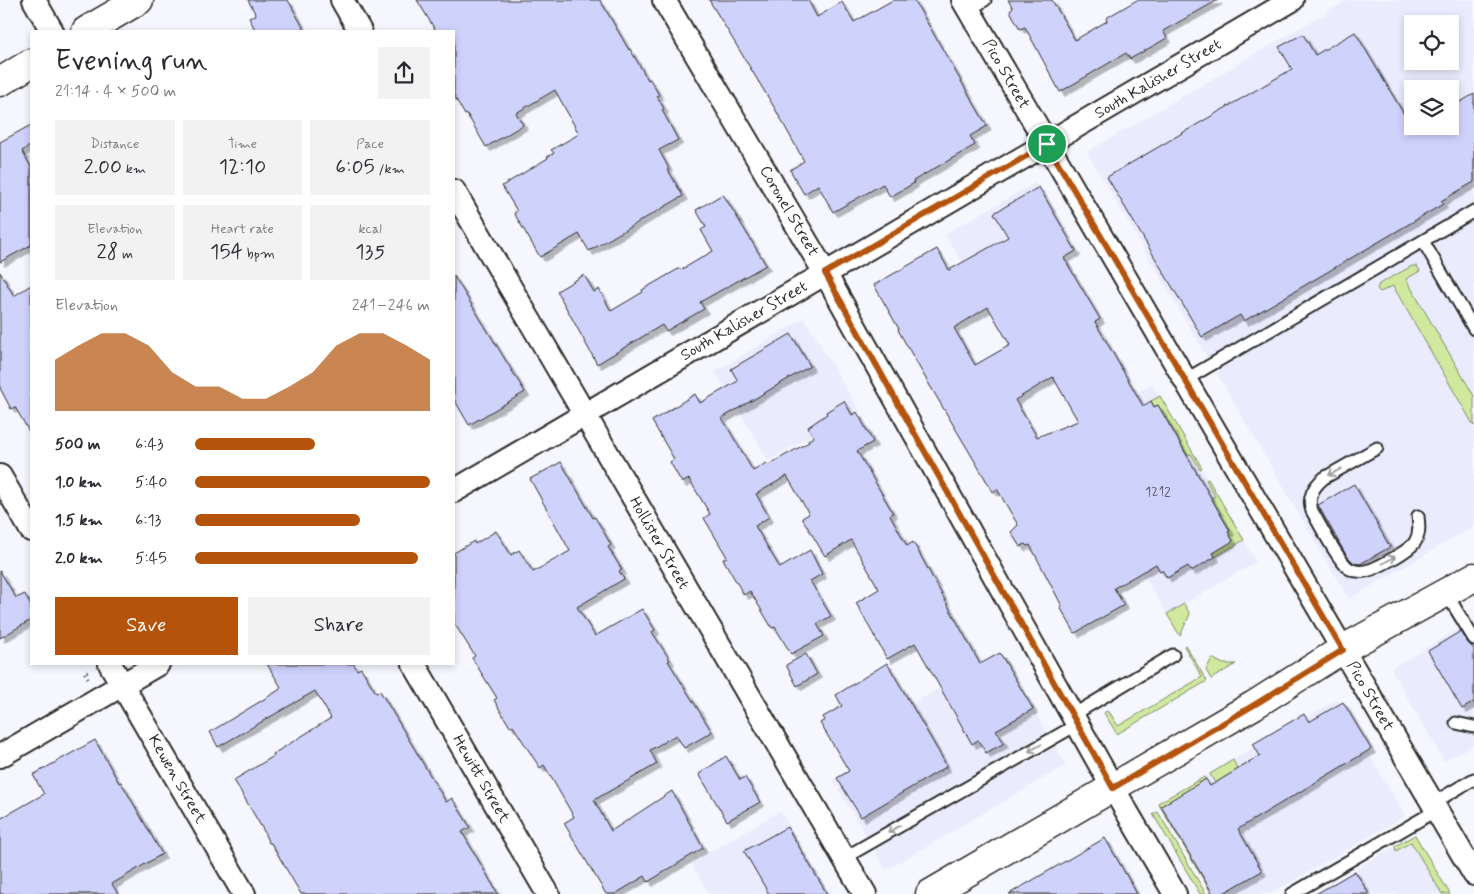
<!DOCTYPE html>
<html lang="en">
<head>
<meta charset="utf-8">
<style>
  :root { --surface:#fff; --page:#f2f2f3; --text:#2b2b33; --muted:#7c7c81; --accent:#b45309 }
  body { margin:0; font-family:Mynerve,sans-serif; background:var(--page); color:var(--text); height:100vh; display:flex; flex-direction:column; font-size:19px; white-space:nowrap }
  * { box-sizing:border-box; margin:0 }
  p { font-size:16px; color:var(--muted) }
  .icon { flex:none; width:28px; height:28px; fill:none; stroke:currentColor; stroke-width:2; stroke-linecap:round; stroke-linejoin:round }
  .map { position:relative; flex:1; overflow:hidden }
  .side { position:absolute; left:30px; top:30px; width:425px; height:635px; display:flex; flex-direction:column; background:var(--surface); border-radius:0px; box-shadow:0 2px 8px #0003 }
  .side>* { flex:none }
  .fabs { position:absolute; left:1404px; top:15px; display:grid; gap:10px }
  .fabs a { display:grid; place-items:center; width:55px; height:55px; border-radius:0px; background:var(--surface); box-shadow:0 2px 8px #0003; font-size:25px }
  .pin { position:absolute; display:grid; place-items:center; width:42px; height:42px; color:#fff; margin:-21px; border:2px solid #fff; border-radius:50%; box-shadow:0 1px 5px #0007 }
  .round { display:grid; place-items:center; flex:none; width:52px; height:52px; border-radius:0px; background:var(--page) }
  .overview { display:flex; align-items:center; justify-content:space-between; height:85px; padding:0 25px }
  h1 { font-size:28px; font-weight:600; line-height:38px }
  .stats { display:grid; grid-template-columns:repeat(3,1fr); gap:8px; height:85px; padding:5px 25px }
  .stats div { display:grid; align-content:center; border-radius:0px; background:var(--page); text-align:center }
  .stats b { font-size:21px; font-weight:600 }
  .stats small { font-size:14px; font-weight:400 }
  .stats p { font-size:14px }
  .chart { height:140px; padding:10px 25px }
  .chart p { display:flex; justify-content:space-between }
  .chart svg { width:100%; height:90px; margin-top:5px; fill:var(--accent); opacity:.7 }
  .action { display:flex; gap:10px; margin-top:auto; padding:10px 25px }
  .action a { flex:1; height:58px; border-radius:0px; background:var(--accent); color:#fff; font-size:20px; font-weight:600; line-height:58px; text-align:center }
  .action a+a { background:var(--page); color:var(--text) }
  ul { padding:0 25px; list-style:none; font-size:16px }
  li { display:grid; grid-template-columns:80px 60px 1fr; align-items:center; height:38px }
  li i { height:12px; border-radius:6px; background:var(--accent) }
  .map>svg:first-child { display:block }
</style>
</head>
<body>
<div class="map">
<svg width="1474" height="894" viewBox="0 0 1474 894">
  <defs>
    <filter id="shadow"><feDropShadow dx="4.5" dy="4.5" stdDeviation="0" flood-color="#0004"/></filter>
  </defs>
  <rect width="100%" height="100%" fill="#f5f6fe"/>
  <filter id="ink" filterUnits="userSpaceOnUse"><feTurbulence type="fractalNoise" baseFrequency=".02" numOctaves="2"/><feDisplacementMap in="SourceGraphic" scale="10" xChannelSelector="R" yChannelSelector="G"/><feConvolveMatrix kernelMatrix="1 2 1 2 8 2 1 2 1" color-interpolation-filters="sRGB"/></filter>
  <g filter="url(#ink)">
    <path fill="#eaebfd" fill-rule="evenodd" d="M 1348,0 L 1474,0 L 1474,526 L 1349,599 L 1087,152 ZM 1412,24 L 1450,24 L 1450,61 L 1412,61 ZM 1412,89 L 1450,89 L 1450,126 L 1412,126 Z
      M 1035,183 L 1074,249 L 985,302 L 945,234 Z
      M 804,318 L 858,408 L 769,461 L 715,372 Z
      M 1152,384 L 1256,562 L 1167,614 L 1063,436 Z
      M 1474,620 L 1474,744 L 1444,761 L 1391,669 Z
      M 1000,653 L 1066,765 L 886,870 L 833,780 L 894,745 L 909,706 Z
      M 1337,700 L 1405,816 L 1270,894 L 1212,894 L 1158,803 Z
      M 780,811 L 829,894 L 709,894 L 691,863 Z
      M 1415,835 L 1450,894 L 1313,894 Z"/>
    <path fill="#d0e99f" stroke="#7e8a65" d="M 1412,266 L 1417,266 L 1420,271 L 1406,279 L 1474,396 L 1474,426 L 1393,286 L 1380,292 L 1377,289 L 1379,284 Z
      M 1160,396 L 1202,468 L 1200,469 L 1191,454 L 1187,455 L 1158,405 L 1154,407 L 1151,401 Z
      M 1208,479 L 1244,540 L 1215,557 L 1213,553 L 1230,530 L 1211,498 L 1215,496 L 1206,480 Z
      M 1184,604 L 1190,614 L 1180,636 L 1167,614 Z
      M 1185,645 L 1207,681 L 1117,734 L 1104,713 L 1106,711 L 1110,713 L 1118,726 L 1202,677 L 1184,646 Z
      M 1212,658 L 1223,664 L 1236,664 L 1211,679 L 1206,670 Z
      M 1233,760 L 1239,772 L 1216,785 L 1210,774 Z
      M 1204,777 L 1207,781 L 1215,894 L 1212,894 L 1158,803 Z
      M 1158,812 L 1206,894 L 1200,894 L 1153,814 Z
      M 1415,835 L 1450,894 L 1442,894 L 1411,842 L 1396,851 L 1395,846 Z"/>
    <path fill="#cfd2fb" stroke="#2b2b2b" fill-rule="evenodd" filter="url(#shadow)" d="M 248,0 L 288,0 L 305,31 L 256,31 L 249,18 L 256,15 Z
      M 417,0 L 600,0 L 629,50 L 630,49 L 648,80 L 650,79 L 659,95 L 657,96 L 664,109 L 662,110 L 678,140 L 659,150 L 668,167 L 668,170 L 683,196 L 589,251 L 579,234 L 540,257 L 514,213 L 517,211 L 502,186 L 548,158 L 547,157 L 554,153 L 551,150 L 579,134 L 555,90 L 516,113 L 523,125 L 486,147 L 467,114 L 465,115 L 454,96 L 454,31 L 436,31 Z
      M 709,0 L 808,0 L 817,17 L 842,2 L 854,22 L 893,0 L 914,0 L 987,126 L 970,136 L 975,145 L 913,181 L 914,183 L 890,197 L 883,184 L 833,212 L 818,185 L 804,194 L 790,170 L 804,161 L 774,107 Z
      M 1008,0 L 1052,0 L 1075,40 L 1107,21 L 1106,18 L 1137,0 L 1218,0 L 1163,31 L 1167,38 L 1130,59 L 1126,53 L 1060,92 L 1025,27 L 1020,29 L 1010,11 L 1013,8 Z
      M 1355,32 L 1411,126 L 1450,126 L 1450,108 L 1474,94 L 1474,182 L 1441,201 L 1443,204 L 1244,321 L 1240,315 L 1202,337 L 1107,177 L 1292,69 L 1279,47 L 1303,34 L 1315,55 Z
      M 31,125 L 31,145 L 22,151 L 31,167 L 31,245 L 0,262 L 0,142 Z
      M 1039,187 L 1076,251 L 1064,258 L 1100,319 L 1095,322 L 1143,406 L 1151,401 L 1154,407 L 1158,405 L 1230,531 L 1228,532 L 1233,541 L 1213,553 L 1215,557 L 1191,571 L 1188,566 L 1167,578 L 1162,570 L 1160,571 L 1156,564 L 1114,588 L 1124,605 L 1075,633 L 1060,607 L 1062,606 L 1030,545 L 1027,546 L 1025,544 L 1020,547 L 1011,532 L 1018,525 L 997,489 L 993,492 L 926,379 L 898,330 L 899,329 L 874,285 L 937,249 L 949,270 L 1008,237 L 994,213 ZM 988,307 L 1010,345 L 975,365 L 954,328 ZM 1053,377 L 1078,421 L 1037,437 L 1015,400 Z
      M 723,194 L 766,265 L 700,302 L 704,309 L 666,331 L 662,325 L 597,364 L 557,291 L 584,275 L 594,292 L 599,289 L 611,311 L 643,292 L 642,290 L 680,268 L 681,270 L 713,251 L 701,230 L 706,227 L 696,210 Z
      M 0,272 L 14,296 L 31,285 L 31,435 L 15,407 L 11,409 L 0,388 Z
      M 454,276 L 525,392 L 469,425 L 454,399 Z
      M 791,334 L 810,366 L 722,418 L 753,471 L 766,463 L 768,465 L 809,442 L 808,440 L 814,437 L 808,427 L 827,414 L 826,412 L 844,401 L 852,415 L 857,412 L 873,442 L 857,451 L 893,513 L 890,515 L 907,546 L 913,542 L 980,664 L 1000,653 L 1033,709 L 996,730 L 1004,743 L 986,753 L 978,740 L 972,744 L 915,643 L 887,659 L 856,603 L 879,589 L 851,540 L 825,556 L 802,518 L 809,514 L 787,476 L 756,494 L 769,517 L 755,526 L 780,568 L 810,550 L 822,574 L 810,581 L 831,616 L 817,624 L 824,636 L 791,654 L 775,627 L 772,628 L 750,591 L 744,595 L 723,559 L 727,557 L 704,518 L 710,514 L 689,479 L 682,483 L 670,462 L 674,459 L 652,421 L 695,394 L 700,403 L 738,381 L 731,369 Z
      M 561,462 L 593,518 L 595,517 L 611,545 L 608,547 L 622,570 L 619,571 L 624,579 L 577,607 L 595,636 L 642,609 L 655,630 L 652,632 L 670,660 L 668,661 L 712,732 L 684,748 L 676,735 L 650,750 L 657,764 L 594,800 L 611,831 L 672,791 L 703,848 L 648,882 L 645,876 L 615,894 L 606,894 L 581,852 L 564,823 L 574,817 L 544,765 L 540,768 L 513,726 L 510,727 L 494,700 L 497,698 L 472,658 L 475,656 L 454,623 L 454,553 L 474,541 L 475,544 L 496,531 L 511,555 L 519,550 L 533,572 L 570,551 L 530,479 Z
      M 1354,484 L 1390,547 L 1360,564 L 1354,563 L 1346,555 L 1318,505 Z
      M 0,571 L 16,598 L 25,594 L 31,606 L 31,620 L 0,638 Z
      M 1461,631 L 1468,643 L 1474,649 L 1474,702 L 1462,709 L 1428,651 Z
      M 806,654 L 817,674 L 797,686 L 786,665 Z
      M 887,663 L 944,761 L 946,767 L 861,817 L 837,778 L 849,771 L 820,723 L 825,720 L 823,717 L 842,706 L 836,695 Z
      M 267,664 L 354,664 L 357,670 L 361,668 L 376,693 L 380,691 L 446,802 L 452,798 L 470,827 L 462,832 L 498,894 L 301,894 L 271,843 L 269,843 L 265,835 L 265,833 L 234,780 L 274,756 L 273,754 L 331,718 L 315,691 L 218,747 L 210,732 L 279,690 L 281,687 Z
      M 1343,702 L 1371,749 L 1238,829 L 1262,871 L 1222,894 L 1213,894 L 1161,806 L 1206,779 L 1210,786 L 1260,756 L 1253,744 L 1304,714 L 1309,722 Z
      M 95,740 L 119,783 L 121,782 L 162,854 L 112,884 L 118,894 L 0,894 L 0,819 L 44,794 L 33,775 Z
      M 726,756 L 740,780 L 745,777 L 760,802 L 727,821 L 699,774 Z
      M 787,827 L 805,857 L 827,894 L 769,894 L 762,882 L 744,851 Z
      M 1105,838 L 1137,894 L 1009,894 Z
      M 1355,871 L 1369,894 L 1316,894 Z"/>
    <g fill="none" stroke-linecap="round" stroke-linejoin="round">
      <defs>
        <path id="service" d="M 969,10 L 985,0
          M 1423,241 L 1474,329
          M 1185,380 L 1474,211
          M 1377,448 L 1324,478 C 1314,486 1307,498 1312,511 C 1319,523 1339,563 1350,569 C 1354,571 1360,572 1365,571 C 1375,570 1410,550 1415,542 C 1420,534 1419,525 1418,516
          M 1446,593 L 1474,639
          M 1073,715 L 1173,655
          M 1456,723 L 1474,727
          M 1433,803 L 1474,779
          M 844,858 L 1078,724
          M 1292,894 L 1437,810"/>
        <path id="minor" d="M 34,0 L 52,31
          M 342,0 L 360,31
          M 664,0 L 825,273 L 1113,788 L 1175,894
          M 963,0 L 1474,874
          M 454,191 L 865,894
          M 0,476 L 31,530
          M 454,491 L 1292,0
          M 110,664 L 244,894
          M 414,664 L 548,894
          M 0,756 L 158,664"/>
        <path id="secondary" d="M 86,31 L 139,0
          M 0,82 L 31,63
          M 930,894 L 1254,705 L 1343,649 L 1474,577"/>
      </defs>
      <use href="#service" stroke="#2b2b2b" stroke-width="15"/>
      <use href="#minor" stroke="#2b2b2b" stroke-width="26"/>
      <use href="#secondary" stroke="#2b2b2b" stroke-width="31"/>
      <path stroke="#2b2b2b" stroke-width="3" stroke-dasharray="1 4" stroke-linecap="butt" d="M 88,678 L 84,672 L 89,671"/>
      <use href="#service" stroke="#fff" stroke-width="11"/>
      <use href="#minor" stroke="#fff" stroke-width="22"/>
      <use href="#secondary" stroke="#fff" stroke-width="28"/>
    </g>
    <defs><path id="oneway-shaft" d="M-6 0H5M1.5-3L5.5 0L1.5 3" fill="none" stroke-width="1.6" stroke-linecap="round" stroke-linejoin="round" transform="scale(1.25)"/></defs>
    <g stroke="#a0a0a0">
      <use href="#oneway-shaft" transform="translate(1335 472) rotate(151)"/>
      <use href="#oneway-shaft" transform="translate(1389 560) rotate(-29)"/>
      <use href="#oneway-shaft" transform="translate(1035 748) rotate(150)"/>
      <use href="#oneway-shaft" transform="translate(894 829) rotate(150)"/>
    </g>
  </g>
  <g fill="none" stroke-linecap="round" stroke-linejoin="round" filter="url(#ink)">
    <defs>
      <path id="route" d="M 1047,144 L 1343,650 L 1254,705 L 1113,788 L 825,273 Z"/>
    </defs>
    <use href="#route" stroke="#fff" stroke-width="10"/>
    <use href="#route" stroke="#b45309" stroke-width="6"/>
  </g>
  <g text-anchor="middle" dominant-baseline="central" stroke-width="4.5" stroke-linejoin="round" paint-order="stroke">
    <g font-size="14" fill="#54555f">
      <text x="1158" y="492">1212</text>
    </g>
    <g font-size="16" fill="#2b2b2b" stroke="#fff">
      <text transform="translate(1006 74) rotate(60)">Pico Street</text>
      <text transform="translate(1158 79) rotate(-30)">South Kalisher Street</text>
      <text transform="translate(789 211) rotate(60)">Coronel Street</text>
      <text transform="translate(744 321) rotate(-30)">South Kalisher Street</text>
      <text transform="translate(659 543) rotate(60)">Hollister Street</text>
      <text transform="translate(1370 696) rotate(60)">Pico Street</text>
      <text transform="translate(177 779) rotate(60)">Kewen Street</text>
      <text transform="translate(481 779) rotate(60)">Hewitt Street</text>
    </g>
  </g>
</svg>
<div class="fabs">
<a><svg class="icon" aria-label="locate" viewBox="0 0 24 24"><circle cx="12" cy="12" r="6"/><path d="M12 2v4M12 18v4M2 12h4M18 12h4"/></svg></a>
<a><svg class="icon" aria-label="layers" viewBox="0 0 24 24"><path d="M12 4l9 5-9 5-9-5zM3 14l9 5 9-5"/></svg></a>
</div>
<div class="pin" style="left:1047px;top:144px;background:#1e9e55"><svg class="icon" aria-label="arrive" viewBox="0 0 24 24"><path d="M6 21V4h12l-3 4 3 4H6"/></svg></div>
<section class="side">
<div class="overview"><div><h1>Evening run</h1><p>21:14 · 4 × 500 m</p></div><a class="round"><svg class="icon" aria-label="share" viewBox="0 0 24 24"><path d="M12 15V3M7 8l5-5 5 5M5 13v7h14v-7"/></svg></a></div>
<div class="stats">
<div><p>Distance</p><b>2.00<small> km</small></b></div>
<div><p>Time</p><b>12:10</b></div>
<div><p>Pace</p><b>6:05<small> /km</small></b></div>
</div>
<div class="stats">
<div><p>Elevation</p><b>28<small> m</small></b></div>
<div><p>Heart rate</p><b>154<small> bpm</small></b></div>
<div><p>kcal</p><b>135</b></div>
</div>
<div class="chart"><p><span>Elevation</span>241–246 m</p>
<svg viewBox="0 0 160 44" preserveAspectRatio="none"><path d="M0 44V19L10 12L20 6L30 6L40 12L50 25L60 32L70 32L80 38L90 38L100 32L110 25L120 12L130 6L140 6L150 12L160 19V44z"/></svg>
</div>
<ul>
<li><b>500 m</b>6:43<i style="width:51%"></i></li>
<li><b>1.0 km</b>5:40<i style="width:100%"></i></li>
<li><b>1.5 km</b>6:13<i style="width:70%"></i></li>
<li><b>2.0 km</b>5:45<i style="width:95%"></i></li>
</ul>
<div class="action"><a>Save</a><a>Share</a></div>
</section>
</div>
</body>
</html>
